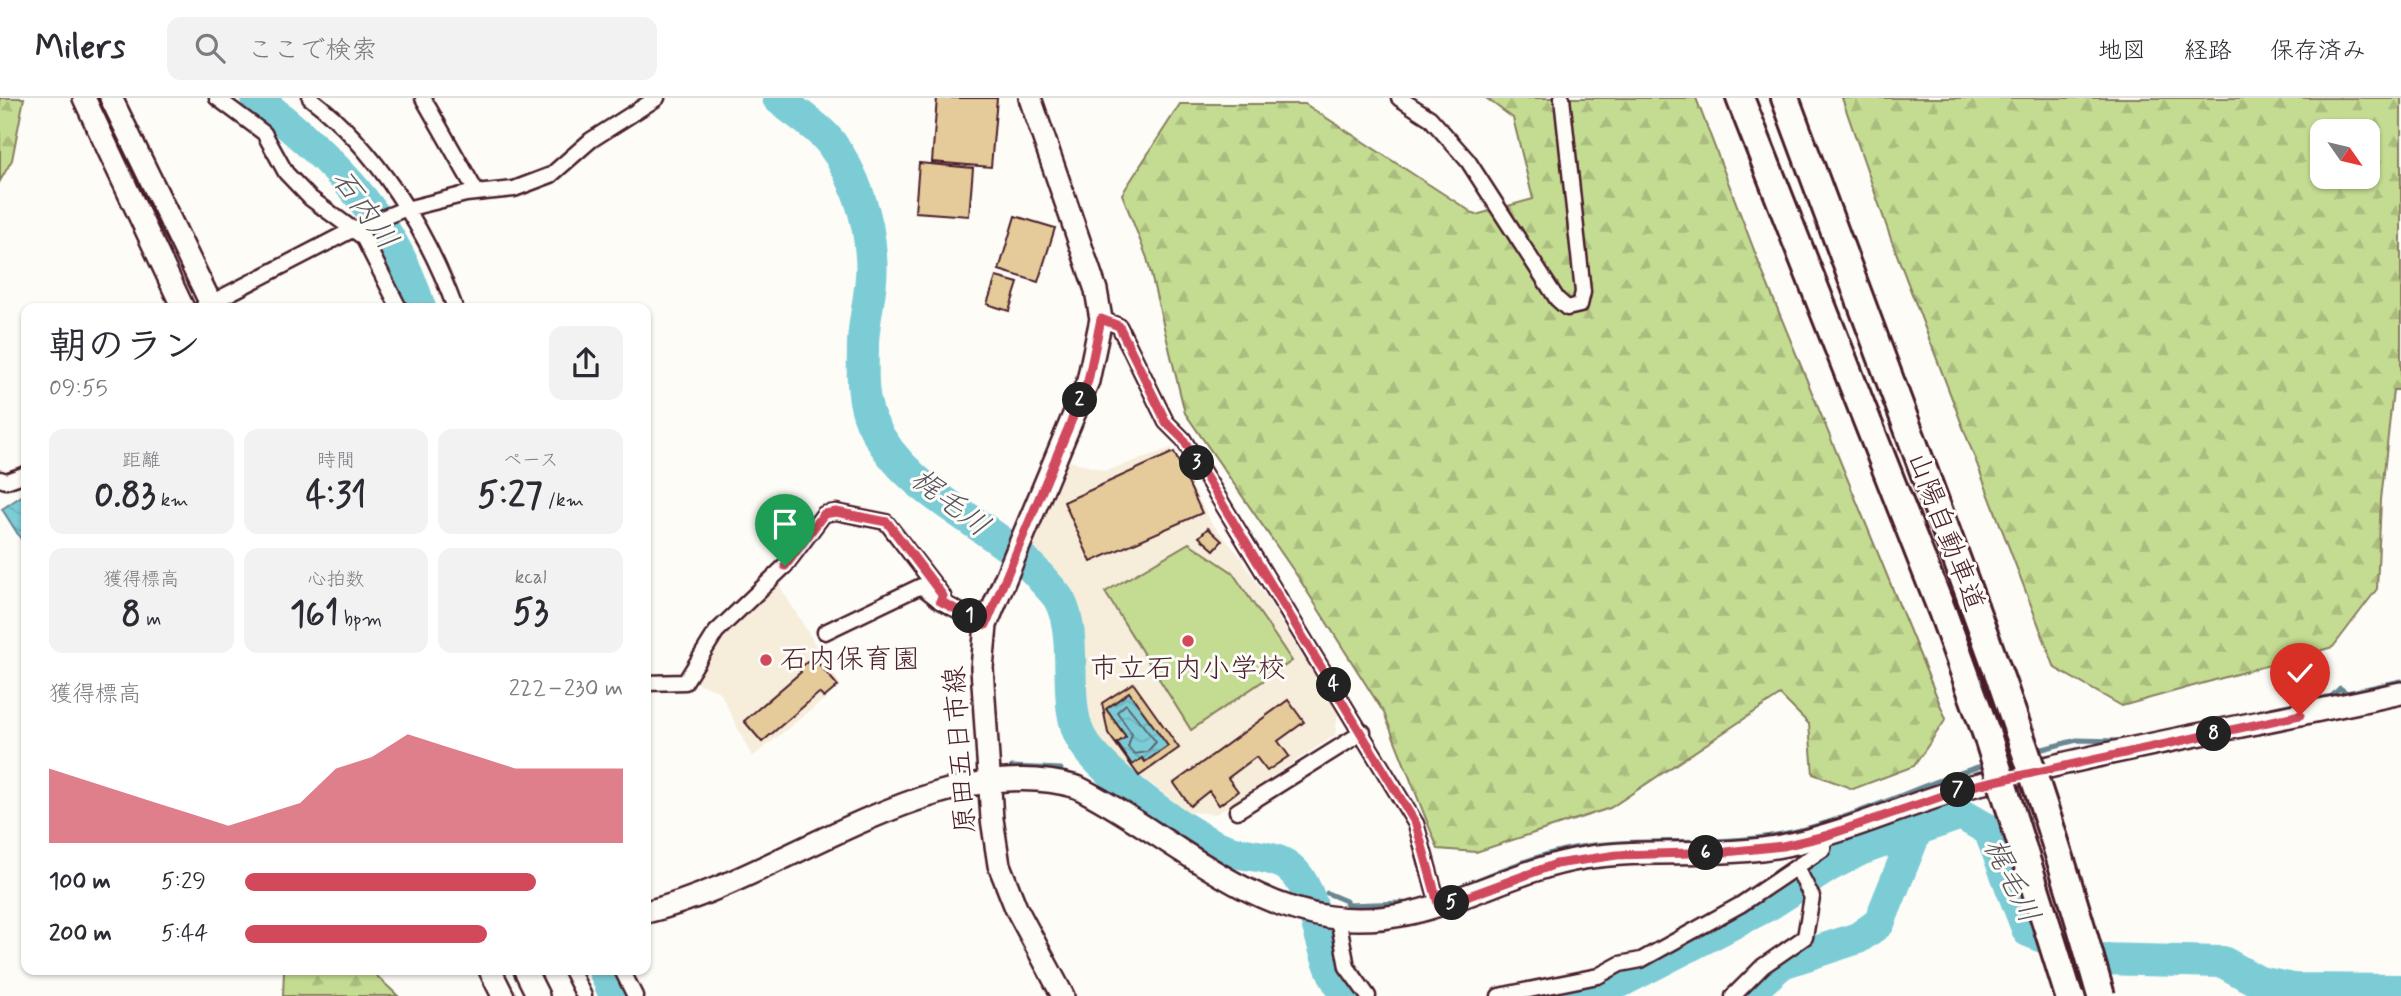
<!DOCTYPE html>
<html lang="ja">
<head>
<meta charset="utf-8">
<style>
  :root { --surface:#fff; --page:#f2f2f3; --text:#2b2b33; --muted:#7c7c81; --line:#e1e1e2; --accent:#d1495b }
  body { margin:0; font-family:Mynerve,"Klee One",sans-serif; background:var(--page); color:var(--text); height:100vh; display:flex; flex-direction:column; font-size:26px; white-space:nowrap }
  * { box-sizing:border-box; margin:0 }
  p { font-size:23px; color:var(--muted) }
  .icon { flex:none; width:38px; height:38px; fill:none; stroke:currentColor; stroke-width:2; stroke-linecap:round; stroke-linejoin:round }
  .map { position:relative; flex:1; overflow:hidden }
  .details { position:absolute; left:21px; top:205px; width:630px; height:672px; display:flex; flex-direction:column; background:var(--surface); border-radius:14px; box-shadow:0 2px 5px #0004 }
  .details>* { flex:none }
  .needle { width:46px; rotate:124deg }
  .buttons { position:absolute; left:2310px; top:21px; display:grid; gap:14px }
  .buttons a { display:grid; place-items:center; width:70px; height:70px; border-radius:14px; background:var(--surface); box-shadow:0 2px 5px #0004; font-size:35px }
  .pin { position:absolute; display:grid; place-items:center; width:60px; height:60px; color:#fff; margin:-72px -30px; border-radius:50% 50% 50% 0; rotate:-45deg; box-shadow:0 0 7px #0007 }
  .pin .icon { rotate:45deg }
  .km { position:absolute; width:35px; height:35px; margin:-18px; border-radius:50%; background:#222; color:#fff; font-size:19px; line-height:35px; text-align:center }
  .round { display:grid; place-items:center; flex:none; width:74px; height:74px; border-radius:14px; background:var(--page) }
  .head { display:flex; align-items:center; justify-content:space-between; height:119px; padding:0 28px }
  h1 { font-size:38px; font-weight:700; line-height:52px }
  .metrics { display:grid; grid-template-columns:repeat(3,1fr); gap:10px; height:119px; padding:7px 28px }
  .metrics div { display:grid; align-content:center; border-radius:14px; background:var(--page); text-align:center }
  .metrics b { font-size:35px; font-weight:700 }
  .metrics small { font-size:19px; font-weight:400 }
  .metrics p { font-size:19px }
  .chart { height:196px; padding:14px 28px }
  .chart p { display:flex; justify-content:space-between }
  .chart svg { width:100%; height:126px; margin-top:7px; fill:var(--accent); opacity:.7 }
  ul { padding:0 28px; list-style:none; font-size:23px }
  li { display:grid; grid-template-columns:112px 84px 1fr; align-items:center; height:52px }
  li i { height:18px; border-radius:9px; background:var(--accent) }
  header { display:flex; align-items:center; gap:42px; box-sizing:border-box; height:98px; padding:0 35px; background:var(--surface); border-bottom:2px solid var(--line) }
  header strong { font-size:33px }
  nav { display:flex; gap:38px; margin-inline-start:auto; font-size:24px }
  .search { width:490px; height:63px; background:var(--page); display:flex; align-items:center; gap:18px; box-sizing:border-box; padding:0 24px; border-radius:14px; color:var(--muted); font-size:26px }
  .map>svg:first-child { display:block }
</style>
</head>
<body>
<header>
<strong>Milers</strong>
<div class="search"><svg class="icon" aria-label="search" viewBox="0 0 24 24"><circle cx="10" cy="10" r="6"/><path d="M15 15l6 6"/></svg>ここで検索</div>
<nav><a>地図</a><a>経路</a><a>保存済み</a></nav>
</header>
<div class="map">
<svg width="2401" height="898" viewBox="0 0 2401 898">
  <defs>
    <pattern id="forest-firs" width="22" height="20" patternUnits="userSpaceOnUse" patternTransform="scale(1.75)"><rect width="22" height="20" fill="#c4dc92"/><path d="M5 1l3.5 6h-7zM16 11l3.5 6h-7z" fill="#aabc7e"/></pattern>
    <pattern id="water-waves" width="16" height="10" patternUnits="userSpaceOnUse" patternTransform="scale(1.75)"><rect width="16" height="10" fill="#7bccd6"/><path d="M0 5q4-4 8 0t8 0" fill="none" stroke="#6cafb8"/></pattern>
  </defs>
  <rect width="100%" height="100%" fill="#fdfcf7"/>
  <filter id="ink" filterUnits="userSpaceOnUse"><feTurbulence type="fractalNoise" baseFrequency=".0143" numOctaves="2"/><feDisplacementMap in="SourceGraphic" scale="14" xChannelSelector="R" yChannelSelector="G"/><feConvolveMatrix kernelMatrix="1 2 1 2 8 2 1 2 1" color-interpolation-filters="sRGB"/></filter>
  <g filter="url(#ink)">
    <path fill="#f6eddb" d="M 1171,350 L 1211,424 L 1240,458 L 1338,615 L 1335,637 L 1216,716 L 1187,714 L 1104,650 L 1087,617 L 1082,518 L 1069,488 L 1029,447 L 1066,362 L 1106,373 Z
      M 779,487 L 841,588 L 752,659 L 720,594 L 694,584 L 719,540 Z"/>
    <path fill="url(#forest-firs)" stroke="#877e5e" stroke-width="2" fill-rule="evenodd" d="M 0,0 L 24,0 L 12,62 L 0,83 Z
      M 1486,0 L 1696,0 L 1762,173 L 1946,621 L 1914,668 L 1853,691 L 1813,676 L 1809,626 L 1780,597 L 1610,710 L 1476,754 L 1438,751 L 1384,615 L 1298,479 L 1185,315 L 1147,160 L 1122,96 L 1180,6 L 1305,6 L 1476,117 L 1533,101 L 1513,20 Z
      M 1842,0 L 2401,0 L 2401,292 L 2393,292 L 2381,402 L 2377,491 L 2333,549 L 2122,608 L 2055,570 L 1891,141 ZM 2368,33 L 2368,79 L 2322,79 L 2322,33 Z
      M 284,872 L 377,872 L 377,878 L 398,898 L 283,898 Z"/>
    <path fill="#c4dc92" stroke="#877e5e" stroke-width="2" d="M 1189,445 L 1232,474 L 1292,563 L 1191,632 L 1105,494 Z"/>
    <path fill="url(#water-waves)" stroke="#678792" stroke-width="2" d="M 26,395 L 26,449 L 2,411 Z
      M 1129,594 L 1168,648 L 1145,664 L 1142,660 L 1132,667 L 1117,645 L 1126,639 L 1106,611 Z"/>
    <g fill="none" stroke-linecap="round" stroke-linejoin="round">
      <path stroke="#5e646f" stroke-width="2" d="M 1126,606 L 1156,644 L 1147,654 L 1134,656 L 1128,649 L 1132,636 L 1117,614 Z"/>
      <path stroke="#678792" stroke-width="5" d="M 2261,613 L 2332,598 L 2340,590 L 2347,595 L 2401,583
        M 2035,653 L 2077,642 L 2121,643
        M 1012,669 L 1061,671
        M 1449,793 C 1494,776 1539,754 1586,748 C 1651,739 1718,749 1782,736 C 1854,722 1919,686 1988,666
        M 1327,795 L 1346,803 L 1347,807 L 1403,805"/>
      <path stroke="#7bccd6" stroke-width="32" d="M 256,0 C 331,60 391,116 420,210
        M 778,0 C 794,14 818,28 831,45 C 855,77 869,119 871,159 C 874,187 864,217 863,245 C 863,273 860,299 872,325 C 907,400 994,423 1042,481 C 1047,487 1056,495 1060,503 C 1080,541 1060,611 1084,645 C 1106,678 1189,739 1227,752 C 1245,758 1274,757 1289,769 C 1320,792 1316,863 1348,898
        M 604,872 L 615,898
        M 1572,898 L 1620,884 L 1770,806 L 1829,768 L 1860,752 L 1961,716 L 1989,732 L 2028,833 L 2098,861 L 2223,864 L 2259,884 L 2293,891 L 2401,892
        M 1745,898 L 1782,865 L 1858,840 L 1879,825 L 1917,731"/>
    </g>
    <path fill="#e5cb9a" stroke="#4a1f2b" stroke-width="2" fill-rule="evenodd" d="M 937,0 L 997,0 L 991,69 L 932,64 Z
      M 919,65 L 973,70 L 969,118 L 915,114 Z
      M 1015,118 L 1055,130 L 1038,184 L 999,172 Z
      M 996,179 L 1018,185 L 1009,213 L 987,206 Z
      M 1174,354 L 1202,415 L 1091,464 L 1064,404 Z
      M 1208,430 L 1222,443 L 1214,452 L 1199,439 Z
      M 813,559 L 838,588 L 824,600 L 819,595 L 762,644 L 744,623 L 801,574 L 799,571 Z
      M 1133,585 L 1179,650 L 1139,678 L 1108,635 L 1102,605 ZM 1129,594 L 1168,648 L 1145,664 L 1142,660 L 1132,667 L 1117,645 L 1126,639 L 1106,611 Z
      M 1288,602 L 1304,624 L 1278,643 L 1289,658 L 1267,673 L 1256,659 L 1228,680 L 1238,693 L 1219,707 L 1209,693 L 1190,708 L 1174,685 Z"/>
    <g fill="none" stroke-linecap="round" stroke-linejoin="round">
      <defs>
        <path id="street" d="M 217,0 L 264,35 L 286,75 L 310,100 L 363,139 L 399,210
          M 310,0 C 376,50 427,133 455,210
          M 423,0 L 477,95
          M 1399,0 L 1430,20 L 1468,63 L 1557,201 L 1567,210 L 1580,207 L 1583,194 L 1562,0
          M 203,209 L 352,132 L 402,112 L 466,96 L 514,91 L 551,77 L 591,42 L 657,0
          M 1101,221 L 1119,228 L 1166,324 L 1183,341 L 1416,726 L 1439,809
          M 0,381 L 6,383 L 26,376
          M 825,534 L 921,488 L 940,503 L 986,527
          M 646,585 L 685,584 L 716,534 L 785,468 L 824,416 L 836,414 L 886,424 L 943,498 L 940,503
          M 1237,713 L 1363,634
          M 1338,820 L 1347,869 L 1368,898
          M 571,872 L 584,898
          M 622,872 L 635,898
          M 1499,898 L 1598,878 L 1620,866 L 1641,862 L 1740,807 L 1823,751 L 1825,738
          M 1733,898 L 1763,868 L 1805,839 L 1812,799 L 1797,770"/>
        <path id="secondary" d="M 84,0 L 183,210
          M 111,0 L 213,210
          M 1030,0 L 1096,192 L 1101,221 L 1088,283 L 986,527 L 982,570 L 992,721 L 999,767 L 1016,810 L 1063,898
          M 646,814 C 779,783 938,648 1077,689 C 1160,730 1235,805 1329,819 C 1426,833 1494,775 1584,760 C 1651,749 1720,761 1786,747 C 1850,734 1909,705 1972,688 C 2113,651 2258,626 2401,595
          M 490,872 L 503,898
          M 525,872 L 538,898"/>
        <path id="highway" d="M 1740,0 L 1944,518
          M 1785,0 L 1974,508"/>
      </defs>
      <use href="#street" stroke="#4a1f2b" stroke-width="19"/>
      <use href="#secondary" stroke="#4a1f2b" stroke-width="26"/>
      <use href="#highway" stroke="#4a1f2b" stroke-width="32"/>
      <use href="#street" stroke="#fdfcf7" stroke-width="14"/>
      <use href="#secondary" stroke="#fdfcf7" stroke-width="21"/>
      <use href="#highway" stroke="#fdfcf7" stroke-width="26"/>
      <defs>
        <path id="highway-bridge" d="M 1974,508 C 2022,637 2064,766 2101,898
          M 1944,518 L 1988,640 L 2069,898"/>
      </defs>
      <use href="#highway-bridge" stroke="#4a1f2b" stroke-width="32" stroke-linecap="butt"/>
      <use href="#highway-bridge" stroke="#fdfcf7" stroke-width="26"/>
    </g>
  </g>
  <g fill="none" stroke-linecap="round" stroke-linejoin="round" filter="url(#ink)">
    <defs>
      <path id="route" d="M 785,468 L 824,416 L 836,414 L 887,424 L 943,498 L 940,503 L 986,527 L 1088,283 L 1101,221 L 1119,228 L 1166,324 L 1183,341 L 1416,726 L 1439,809 L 1556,766 L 1617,757 L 1726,754 L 1783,748 L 1825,738 L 1972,688 L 2300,617"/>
    </defs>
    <use href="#route" stroke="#fff" stroke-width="14"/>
    <use href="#route" stroke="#d1495b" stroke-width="9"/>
  </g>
  <g fill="#d1495b" stroke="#fdfcf7" stroke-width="2.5">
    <circle cx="1188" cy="543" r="7"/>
    <circle cx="766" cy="562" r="7"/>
  </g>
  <g text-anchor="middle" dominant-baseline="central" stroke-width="6" stroke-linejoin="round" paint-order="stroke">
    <g font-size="28" fill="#4a1f2b" stroke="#fdfcf7">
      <text transform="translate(1945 434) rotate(69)">山陽自動車道</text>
      <text transform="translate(961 652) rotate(-94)">原田五日市線</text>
    </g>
    <g font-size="28" fill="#4a1f2b" stroke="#fdfcf7" text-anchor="start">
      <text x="780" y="562">石内保育園</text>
      <text x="1188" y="571" text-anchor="middle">市立石内小学校</text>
    </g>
    <g font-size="30" font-style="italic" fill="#59535e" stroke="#fdfcf7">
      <text transform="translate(364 112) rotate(54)">石内川</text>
      <text transform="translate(950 405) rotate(38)">梶毛川</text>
      <text transform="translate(2011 783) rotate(64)">梶毛川</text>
    </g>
  </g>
</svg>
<div class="buttons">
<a><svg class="needle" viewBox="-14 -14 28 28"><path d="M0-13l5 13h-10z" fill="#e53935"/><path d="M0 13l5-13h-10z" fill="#7c7c81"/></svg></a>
</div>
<div class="pin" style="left:785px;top:468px;background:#1e9e55"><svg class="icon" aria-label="arrive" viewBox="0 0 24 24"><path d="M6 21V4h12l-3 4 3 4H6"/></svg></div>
<div class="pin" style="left:2300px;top:617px;background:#d93025"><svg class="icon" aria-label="check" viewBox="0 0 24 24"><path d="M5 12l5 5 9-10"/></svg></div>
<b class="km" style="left:970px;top:518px">1</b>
<b class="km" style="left:1080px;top:302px">2</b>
<b class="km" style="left:1197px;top:365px">3</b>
<b class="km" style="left:1334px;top:587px">4</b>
<b class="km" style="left:1452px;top:805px">5</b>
<b class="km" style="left:1706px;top:755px">6</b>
<b class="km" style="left:1958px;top:692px">7</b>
<b class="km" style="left:2214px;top:636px">8</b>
<section class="details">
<div class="head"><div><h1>朝のラン</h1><p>09:55</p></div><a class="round"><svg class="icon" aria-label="share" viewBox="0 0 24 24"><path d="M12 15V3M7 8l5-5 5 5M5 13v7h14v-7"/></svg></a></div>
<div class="metrics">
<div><p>距離</p><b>0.83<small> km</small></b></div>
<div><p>時間</p><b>4:31</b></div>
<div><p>ペース</p><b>5:27<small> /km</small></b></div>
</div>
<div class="metrics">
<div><p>獲得標高</p><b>8<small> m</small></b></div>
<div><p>心拍数</p><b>161<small> bpm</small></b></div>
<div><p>kcal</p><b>53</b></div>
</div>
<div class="chart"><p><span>獲得標高</span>222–230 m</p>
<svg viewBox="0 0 160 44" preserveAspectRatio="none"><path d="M0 44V18L10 22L20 26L30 30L40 34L50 38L60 34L70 30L80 18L90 14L100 6L110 10L120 14L130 18L140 18L150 18L160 18V44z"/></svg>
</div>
<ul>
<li><b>100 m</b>5:29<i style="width:77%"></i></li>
<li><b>200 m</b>5:44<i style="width:64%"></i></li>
</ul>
</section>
</div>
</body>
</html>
